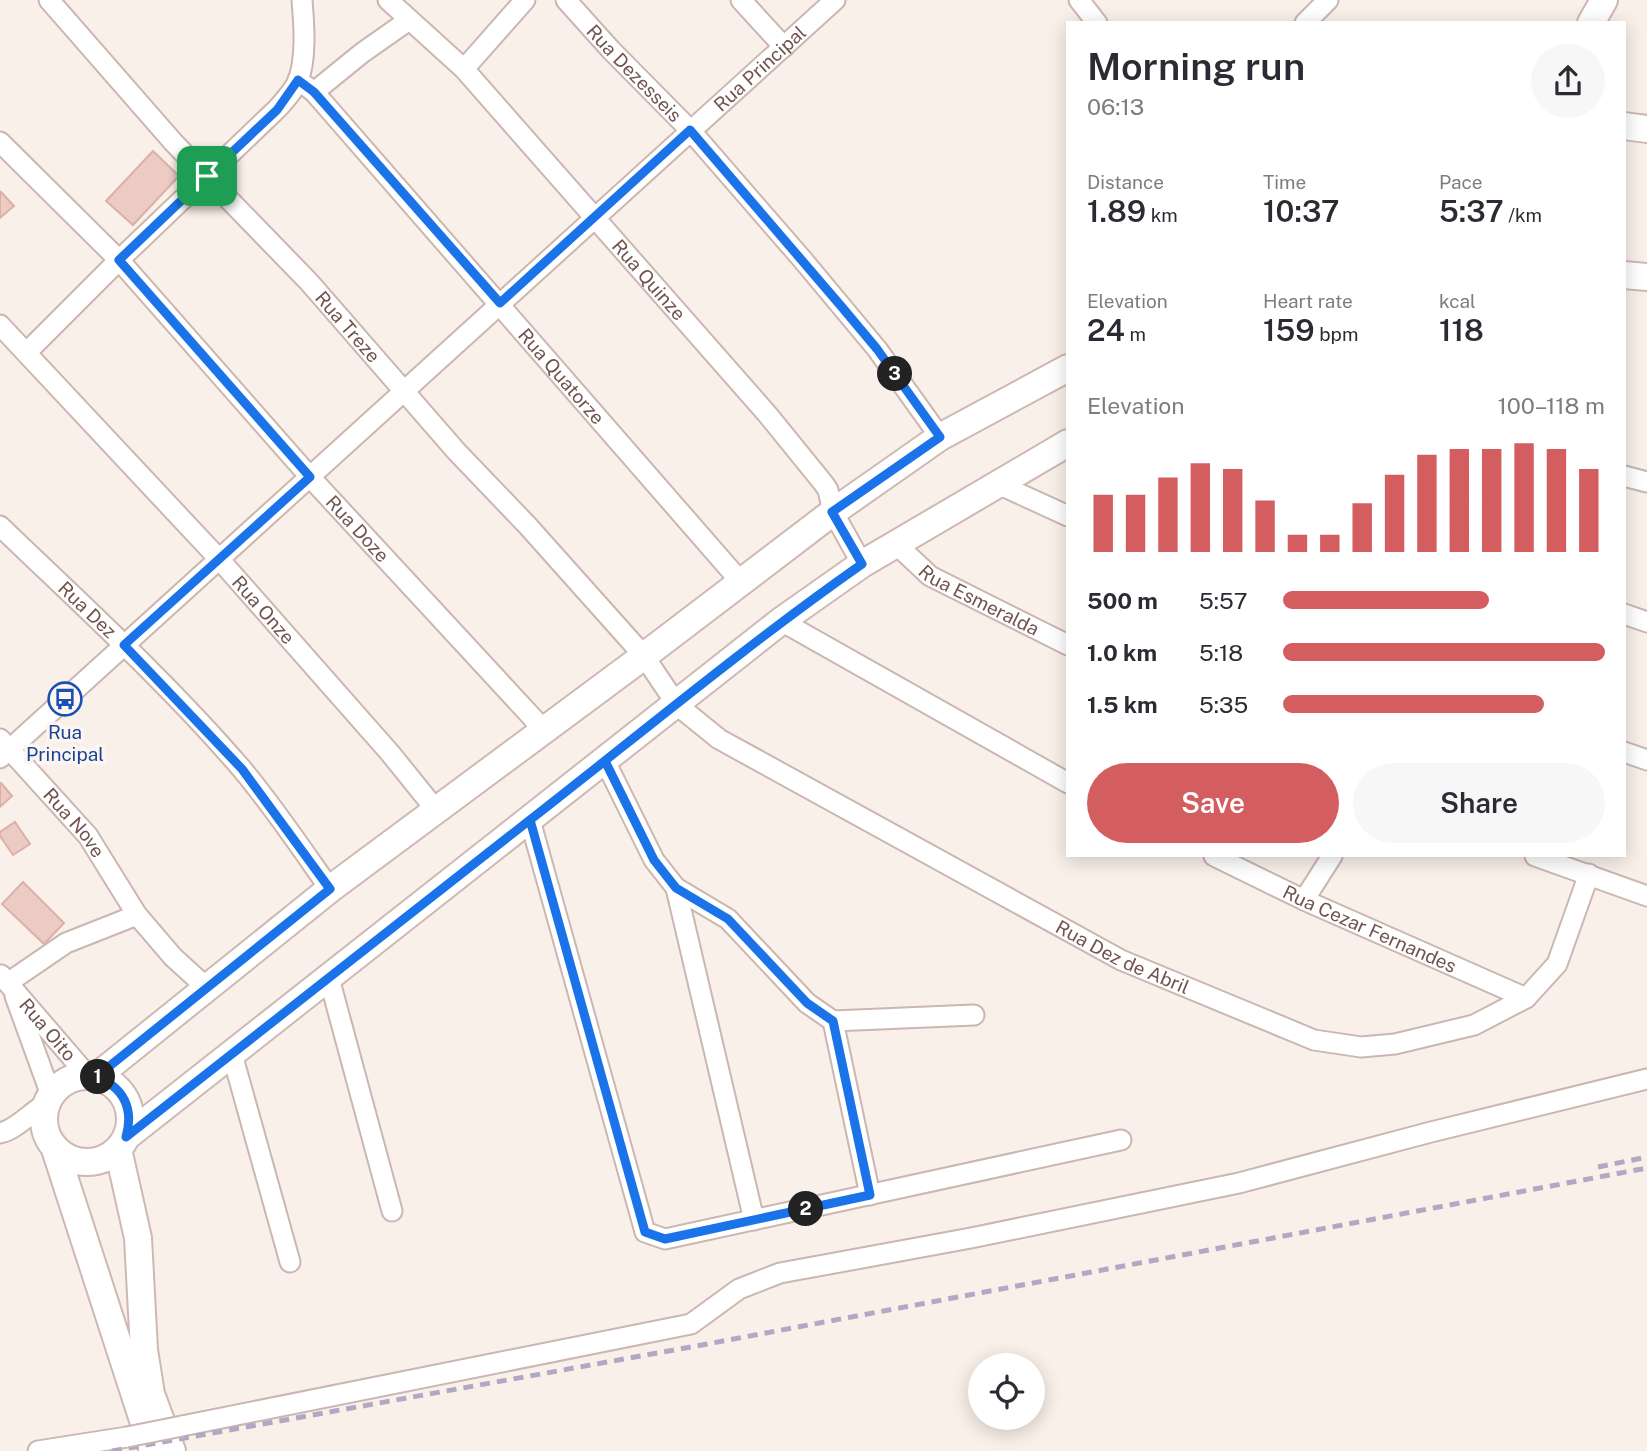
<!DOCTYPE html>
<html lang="en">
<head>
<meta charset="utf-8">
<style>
  :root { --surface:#fff; --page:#f7f7f7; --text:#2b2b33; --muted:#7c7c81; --accent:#d45e5f }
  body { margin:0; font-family:"Public Sans",sans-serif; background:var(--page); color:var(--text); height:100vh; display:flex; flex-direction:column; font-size:26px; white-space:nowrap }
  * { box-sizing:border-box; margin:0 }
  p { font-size:23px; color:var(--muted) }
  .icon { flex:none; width:38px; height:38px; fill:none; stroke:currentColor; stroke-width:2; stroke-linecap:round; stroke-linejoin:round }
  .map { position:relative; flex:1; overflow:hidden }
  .drawer { position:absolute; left:1066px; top:21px; width:560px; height:836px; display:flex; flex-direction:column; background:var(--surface); border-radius:0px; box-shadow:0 4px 18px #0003 }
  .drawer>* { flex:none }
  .tools { position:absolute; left:968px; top:1353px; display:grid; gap:14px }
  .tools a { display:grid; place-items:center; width:77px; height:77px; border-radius:50%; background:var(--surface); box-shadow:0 4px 18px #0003; font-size:35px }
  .pin { position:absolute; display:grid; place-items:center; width:60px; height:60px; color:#fff; margin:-30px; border-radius:14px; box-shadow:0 4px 10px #0006 }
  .km { position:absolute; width:35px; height:35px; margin:-18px; border-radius:50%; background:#222; color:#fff; font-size:19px; line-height:35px; text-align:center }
  .round { display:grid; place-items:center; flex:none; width:74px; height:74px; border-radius:37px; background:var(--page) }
  .summary { display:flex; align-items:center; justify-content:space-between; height:119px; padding:0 21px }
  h1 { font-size:38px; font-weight:600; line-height:52px }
  .stats { display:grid; grid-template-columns:repeat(3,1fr); gap:10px; height:119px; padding:7px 21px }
  .stats div { display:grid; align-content:center }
  .stats b { font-size:30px; font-weight:600 }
  .stats small { font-size:19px; font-weight:400 }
  .stats p { font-size:19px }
  .chart { height:196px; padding:14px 21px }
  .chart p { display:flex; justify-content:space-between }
  .chart svg { width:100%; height:126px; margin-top:7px; stroke:var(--accent); stroke-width:6 }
  .cta { display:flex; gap:14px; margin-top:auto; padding:14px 21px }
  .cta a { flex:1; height:80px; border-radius:42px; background:var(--accent); color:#fff; font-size:28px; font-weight:600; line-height:80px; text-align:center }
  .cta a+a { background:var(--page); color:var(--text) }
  ul { padding:0 21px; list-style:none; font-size:23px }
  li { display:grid; grid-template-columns:112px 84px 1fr; align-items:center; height:52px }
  li i { height:18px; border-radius:9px; background:var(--accent) }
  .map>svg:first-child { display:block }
</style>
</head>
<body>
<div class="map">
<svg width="1647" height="1451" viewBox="0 0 1647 1451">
  <rect width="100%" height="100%" fill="#faf0ea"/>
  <path fill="#eccbc5" stroke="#ddafa7" stroke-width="2" d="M 153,151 L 179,176 L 133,225 L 106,201 Z
    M 1,192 L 14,206 L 0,218 L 0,194 Z
    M 1,783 L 12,796 L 0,807 L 0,784 Z
    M 15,822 L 30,844 L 13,855 L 0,836 L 0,832 Z
    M 23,882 L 64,923 L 44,944 L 2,904 Z"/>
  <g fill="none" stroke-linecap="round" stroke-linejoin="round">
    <defs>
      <g id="street">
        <path id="s1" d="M 49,0 L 174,143 L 309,282 L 457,452 L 527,525 L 644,656 L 677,705 L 719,739 L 1121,960 L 1314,1040 L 1361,1047 L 1395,1044 L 1474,1025 L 1526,998 L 1557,964 L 1589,874"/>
        <path id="s2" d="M 388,0 L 464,69 L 768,415 L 824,484 L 828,490 L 833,512 L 862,564"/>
        <path id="s3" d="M 566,0 L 611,50 L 690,130 L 802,259 L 877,349 L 940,437"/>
        <path d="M 741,0 L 784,47"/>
        <path d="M 1079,0 L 1097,23"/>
        <path d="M 1305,23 L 1328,0"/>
        <path d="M 464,69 L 525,0"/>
        <path id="s4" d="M 298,80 L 314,92 L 740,581"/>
        <path d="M 314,92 L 362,53 L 409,20"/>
        <path id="s5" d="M 0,142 L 119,260 L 310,477 L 543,729"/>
        <path id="s6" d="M 0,325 L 219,559 L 390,753 L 436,810"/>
        <path d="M 27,352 L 119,260 L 277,109 C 284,101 292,93 297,83 C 307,61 304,24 302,0"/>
        <path d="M 1624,476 L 1647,482"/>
        <path d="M 998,484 L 1068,516"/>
        <path id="s7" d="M 0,526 C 82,605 167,682 241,768 C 273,806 301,848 330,889"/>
        <path id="s8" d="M 897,545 L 930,576 L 1068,645"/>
        <path d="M 1624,614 L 1647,622"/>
        <path d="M 781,621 L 1068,783"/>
        <path id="s9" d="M 0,739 L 88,836 L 137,915"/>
        <path d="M 1624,752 L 1647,760"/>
        <path id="s10" d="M 0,758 L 835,0"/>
        <path d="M 605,761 L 654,860 L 676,888 L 728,919 L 807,1003 L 833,1021 L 974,1015"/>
        <path d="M 530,820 L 645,1232 L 665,1239 L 1121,1140"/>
        <path id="s11" d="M 1214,856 L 1304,900 L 1526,998"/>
        <path d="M 1535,856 L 1647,896"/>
        <path d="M 676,888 L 754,1220"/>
        <path d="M 1304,900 L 1332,856"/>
        <path id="s12" d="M 1,975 L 87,1075"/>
        <path d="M 329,978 L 392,1211"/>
        <path d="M 9,982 L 66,943 L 137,915 L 173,957 L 208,989"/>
        <path d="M 15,996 L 51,1095"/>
        <path d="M 833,1021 L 870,1195"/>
        <path d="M 232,1054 L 290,1262"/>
        <path d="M 0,1133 C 16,1130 32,1111 48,1102"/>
        <path d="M 182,1426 L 691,1324 L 739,1289 L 780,1273 L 971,1238 L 1239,1183 L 1431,1132 L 1647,1079"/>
        <path d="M 38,1451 L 127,1437"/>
      </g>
      <path id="secondary" d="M 1591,23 L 1604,0
        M 1624,126 L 1647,129
        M 1624,275 L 1647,277
        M44 1119a43 43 0 1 1 86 0a43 43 0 1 1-86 0Z
        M 96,1077 L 330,889 L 644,656 L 833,512 L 940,437 L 1068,368
        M 126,1137 L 781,621 L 862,564 L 1068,443
        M 55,1149 L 153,1451
        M 118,1149 L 138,1238 L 144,1350 L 151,1394 L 172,1451"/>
    </defs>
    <use href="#street" stroke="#cbb6b1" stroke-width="23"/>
    <use href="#secondary" stroke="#cfb8b2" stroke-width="30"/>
    <use href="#street" stroke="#fff" stroke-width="19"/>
    <use href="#secondary" stroke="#fff" stroke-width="26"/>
    <path stroke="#b1a9c3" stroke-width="5" stroke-dasharray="10 7" stroke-linecap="butt" d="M 1598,1167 L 1647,1157
      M 112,1451 L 691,1347 L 1647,1168"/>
    <defs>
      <path id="street-bridge" d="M 127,1437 L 182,1426"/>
    </defs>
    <use href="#street-bridge" stroke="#cbb6b1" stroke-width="23" stroke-linecap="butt"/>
    <use href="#street-bridge" stroke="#fff" stroke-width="19"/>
  </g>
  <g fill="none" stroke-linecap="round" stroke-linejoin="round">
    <defs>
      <path id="route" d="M 207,176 L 119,260 L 310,477 L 124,645 L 242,769 L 330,889 L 96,1077 C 124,1087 134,1109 126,1137 L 605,761 L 654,860 L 676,888 L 728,919 L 807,1003 L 833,1021 L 870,1195 L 665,1239 L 645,1232 L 530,820 C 640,734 748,644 862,564 L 832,512 L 940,437 L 877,349 L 841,306 L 690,130 L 500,303 L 314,92 L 298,80 L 277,110 L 207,176"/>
    </defs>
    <use href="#route" stroke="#fff" stroke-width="14"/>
    <use href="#route" stroke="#1a73e8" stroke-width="9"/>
  </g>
  <defs>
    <symbol id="bus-ring" viewBox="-11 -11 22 22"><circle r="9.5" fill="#fdf5f0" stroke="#1a4fb4" stroke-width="1.5"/><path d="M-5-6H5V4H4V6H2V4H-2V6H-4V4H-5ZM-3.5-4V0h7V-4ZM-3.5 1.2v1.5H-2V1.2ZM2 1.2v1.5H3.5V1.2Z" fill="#1a4fb4"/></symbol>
  </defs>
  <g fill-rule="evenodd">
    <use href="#bus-ring" x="46" y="680" width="38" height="38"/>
  </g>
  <g text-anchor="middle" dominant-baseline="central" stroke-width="7" stroke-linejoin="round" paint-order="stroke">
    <g font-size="19" fill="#715450" stroke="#fdf5f0">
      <text stroke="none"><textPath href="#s10" startOffset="1026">Rua Principal</textPath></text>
      <text stroke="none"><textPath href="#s3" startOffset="100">Rua Dezesseis</textPath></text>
      <text stroke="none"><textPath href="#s2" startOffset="383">Rua Quinze</textPath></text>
      <text stroke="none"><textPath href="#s1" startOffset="443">Rua Treze</textPath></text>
      <text stroke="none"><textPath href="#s4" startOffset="397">Rua Quatorze</textPath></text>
      <text stroke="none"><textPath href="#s5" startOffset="527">Rua Doze</textPath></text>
      <text stroke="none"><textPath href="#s8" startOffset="100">Rua Esmeralda</textPath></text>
      <text stroke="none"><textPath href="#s7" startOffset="121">Rua Dez</textPath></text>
      <text stroke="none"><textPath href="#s6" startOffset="388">Rua Onze</textPath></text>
      <text stroke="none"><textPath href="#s9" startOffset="112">Rua Nove</textPath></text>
      <text stroke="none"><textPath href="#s11" startOffset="172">Rua Cezar Fernandes</textPath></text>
      <text stroke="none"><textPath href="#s1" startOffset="1458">Rua Dez de Abril</textPath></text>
      <text stroke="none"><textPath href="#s12" startOffset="72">Rua Oito</textPath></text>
    </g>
    <g font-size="19" fill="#164399" stroke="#fdf5f0">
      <text x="65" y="732">Rua<tspan x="65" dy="22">Principal</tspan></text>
    </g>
  </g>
</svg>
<div class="tools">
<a><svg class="icon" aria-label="locate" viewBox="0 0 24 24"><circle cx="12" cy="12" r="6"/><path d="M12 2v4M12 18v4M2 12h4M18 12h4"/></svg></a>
</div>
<div class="pin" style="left:207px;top:176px;background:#1e9e55"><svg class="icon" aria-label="arrive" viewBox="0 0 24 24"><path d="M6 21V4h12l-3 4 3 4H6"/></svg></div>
<b class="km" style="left:98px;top:1077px">1</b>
<b class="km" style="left:806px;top:1209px">2</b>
<b class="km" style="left:895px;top:374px">3</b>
<section class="drawer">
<div class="summary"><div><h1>Morning run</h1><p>06:13</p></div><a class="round"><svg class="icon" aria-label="share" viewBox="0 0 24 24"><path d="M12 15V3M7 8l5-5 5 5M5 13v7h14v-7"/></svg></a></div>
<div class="stats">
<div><p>Distance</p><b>1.89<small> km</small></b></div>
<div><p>Time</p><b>10:37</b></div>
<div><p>Pace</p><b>5:37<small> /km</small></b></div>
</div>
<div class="stats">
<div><p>Elevation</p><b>24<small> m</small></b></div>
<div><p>Heart rate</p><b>159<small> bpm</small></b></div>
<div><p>kcal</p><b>118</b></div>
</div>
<div class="chart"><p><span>Elevation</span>100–118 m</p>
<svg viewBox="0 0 160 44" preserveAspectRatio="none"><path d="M5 44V24M15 44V24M25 44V18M35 44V13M45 44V15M55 44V26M65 44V38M75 44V38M85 44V27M95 44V17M105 44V10M115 44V8M125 44V8M135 44V6M145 44V8M155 44V15"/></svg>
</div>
<ul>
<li><b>500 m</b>5:57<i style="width:64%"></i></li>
<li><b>1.0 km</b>5:18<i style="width:100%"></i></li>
<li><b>1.5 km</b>5:35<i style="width:81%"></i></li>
</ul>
<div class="cta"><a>Save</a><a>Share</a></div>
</section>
</div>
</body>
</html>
